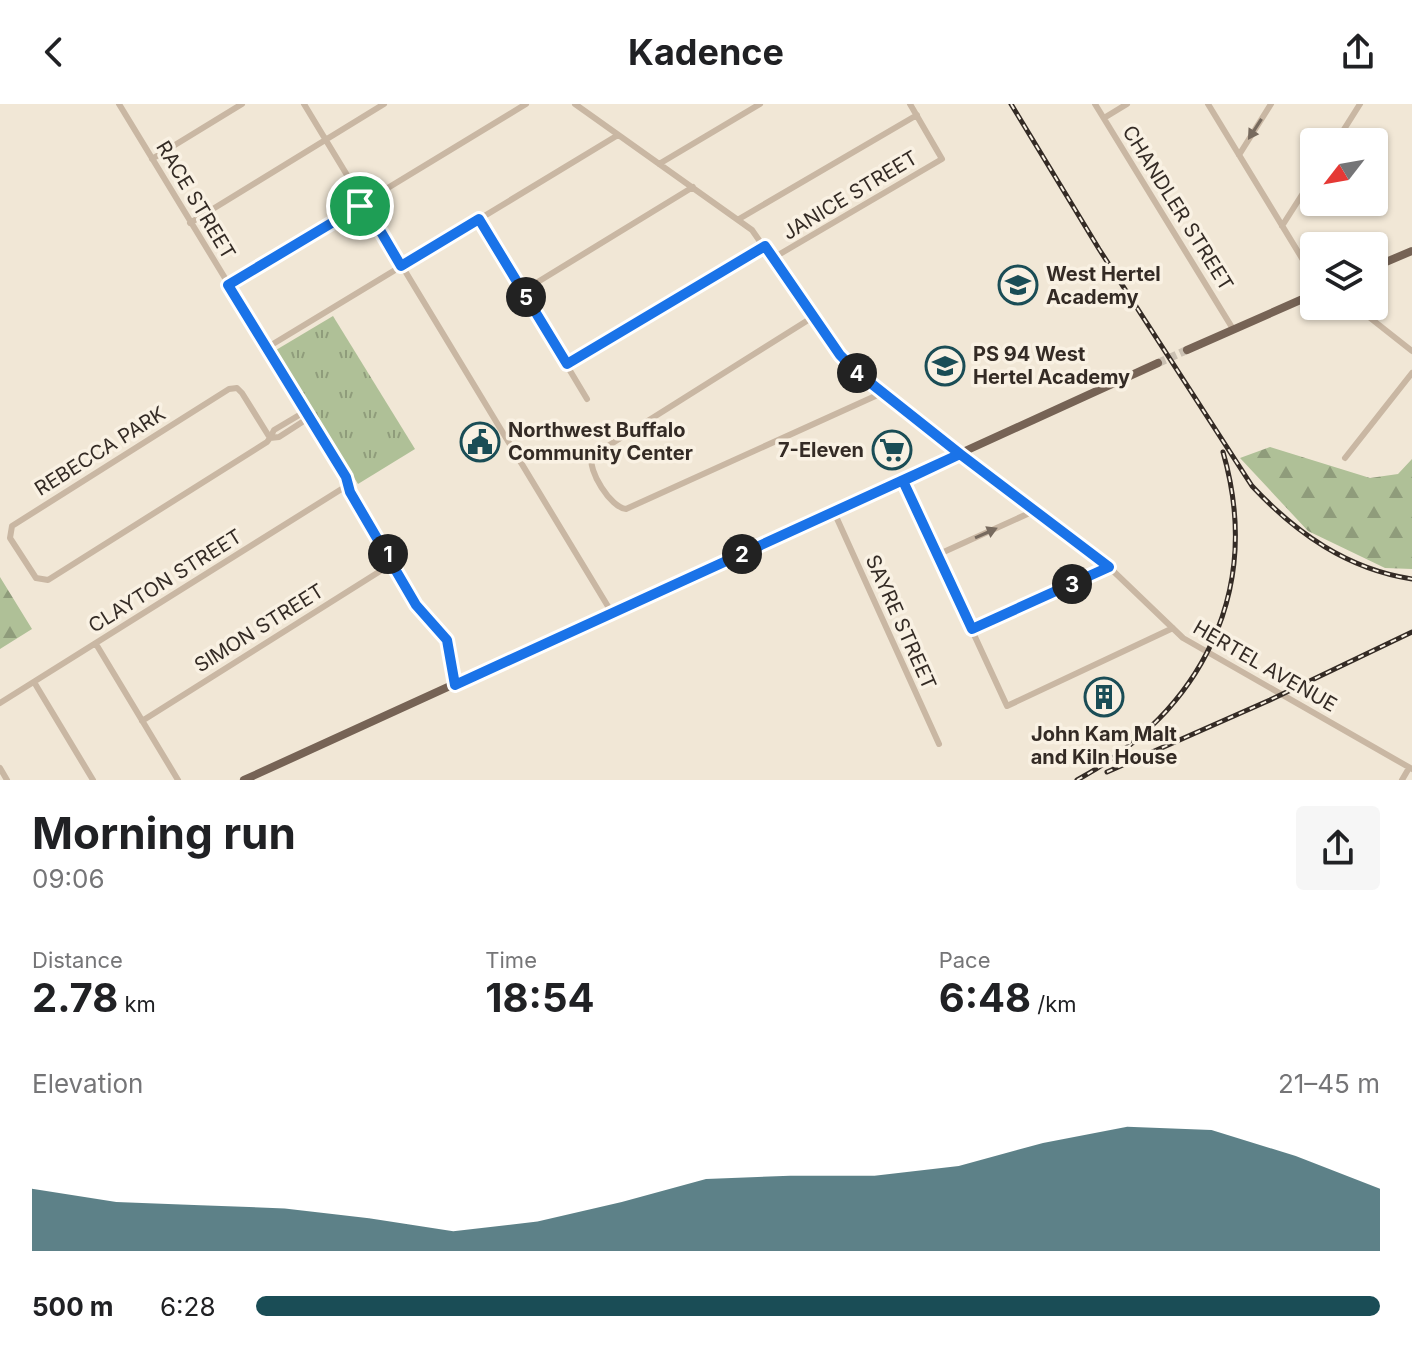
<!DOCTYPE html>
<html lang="en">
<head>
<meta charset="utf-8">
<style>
  :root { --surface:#fff; --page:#f6f6f6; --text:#202124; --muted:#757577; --accent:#1a4d56 }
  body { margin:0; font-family:Inter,sans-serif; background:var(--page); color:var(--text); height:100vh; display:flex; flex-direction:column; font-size:30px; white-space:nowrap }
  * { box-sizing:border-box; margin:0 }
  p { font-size:26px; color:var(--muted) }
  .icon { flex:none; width:44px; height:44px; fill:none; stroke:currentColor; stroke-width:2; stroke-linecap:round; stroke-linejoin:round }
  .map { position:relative; height:676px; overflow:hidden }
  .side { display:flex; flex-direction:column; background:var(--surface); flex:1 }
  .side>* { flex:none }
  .needle { width:52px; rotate:239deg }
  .tools { position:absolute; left:1300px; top:24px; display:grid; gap:16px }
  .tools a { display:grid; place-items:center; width:88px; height:88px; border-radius:8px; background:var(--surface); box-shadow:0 2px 6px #0004; font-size:40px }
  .pin { position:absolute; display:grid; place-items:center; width:68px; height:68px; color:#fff; margin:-34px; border:4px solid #fff; border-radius:50%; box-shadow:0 2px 8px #0007 }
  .km { position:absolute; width:40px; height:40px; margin:-20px; border-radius:50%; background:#222; color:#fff; font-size:22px; line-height:40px; text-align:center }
  .round { display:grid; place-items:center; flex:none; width:84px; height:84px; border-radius:8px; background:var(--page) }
  .head { display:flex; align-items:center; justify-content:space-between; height:136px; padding:0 32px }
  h1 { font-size:44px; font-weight:700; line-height:60px }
  .metrics { display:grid; grid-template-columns:repeat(3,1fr); gap:12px; height:136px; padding:8px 32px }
  .metrics div { display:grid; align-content:center }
  .metrics b { font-size:40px; font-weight:700 }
  .metrics small { font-size:22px; font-weight:400 }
  .metrics p { font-size:22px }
  .chart { height:224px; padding:16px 32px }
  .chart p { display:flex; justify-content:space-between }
  .chart svg { width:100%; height:144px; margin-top:8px; fill:var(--accent); opacity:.7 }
  ul { padding:0 32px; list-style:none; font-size:26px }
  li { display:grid; grid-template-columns:128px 96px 1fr; align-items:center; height:60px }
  li i { height:20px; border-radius:10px; background:var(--accent) }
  header { display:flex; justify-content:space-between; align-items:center; height:104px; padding:0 32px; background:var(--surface); font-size:36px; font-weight:700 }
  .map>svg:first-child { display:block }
</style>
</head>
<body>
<header><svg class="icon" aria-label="back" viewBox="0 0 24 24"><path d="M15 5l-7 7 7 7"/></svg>Kadence<svg class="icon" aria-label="share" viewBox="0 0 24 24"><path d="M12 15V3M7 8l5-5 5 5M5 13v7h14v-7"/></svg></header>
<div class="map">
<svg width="1412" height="676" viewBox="0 0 1412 676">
  <defs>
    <pattern id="forest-firs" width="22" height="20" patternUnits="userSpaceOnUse" patternTransform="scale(2)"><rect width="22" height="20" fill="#afc097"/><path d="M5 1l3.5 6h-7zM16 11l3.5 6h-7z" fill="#8f9c7b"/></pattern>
    <pattern id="park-tufts" width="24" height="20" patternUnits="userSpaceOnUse" patternTransform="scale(2)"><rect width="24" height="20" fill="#afc097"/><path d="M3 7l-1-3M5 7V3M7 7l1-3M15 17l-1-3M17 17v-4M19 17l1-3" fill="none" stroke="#8f9c7b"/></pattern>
  </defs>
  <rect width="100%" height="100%" fill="#f1e7d6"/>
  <path fill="url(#forest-firs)" d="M 1270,343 L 1370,374 L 1398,370 L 1412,355 L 1412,465 L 1385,464 L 1308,427 L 1240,354 Z
    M 0,473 L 32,525 L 0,545 Z"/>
  <path fill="url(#park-tufts)" d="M 333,212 L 415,345 L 358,380 L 276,246 Z"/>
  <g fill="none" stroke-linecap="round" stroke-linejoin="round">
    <path stroke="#cbc1b3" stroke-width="8" stroke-dasharray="8 4" stroke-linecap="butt" d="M 1158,259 L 1187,246"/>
    <path stroke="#c9b7a3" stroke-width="6" d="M 119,0 L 326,340 L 346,373 L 350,388 L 416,501 L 447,536 L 455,581
      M 304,0 L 612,509
      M 575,0 L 752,126 L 825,231 L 858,269 L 1109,463 L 1183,534 L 1412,665
      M 1095,0 L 1233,225
      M 1208,0 L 1314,174
      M 1104,14 L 1127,0
      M 1336,38 L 1360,0
      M 1239,51 L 1271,0
      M 152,55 L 242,0
      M 659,60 L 760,0
      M 479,115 L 587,295
      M 739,115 L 917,11
      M 190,119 L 384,0
      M 1282,122 L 1314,72
      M 773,154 L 942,55 L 910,0
      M 228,181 L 526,0
      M 523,187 L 693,83
      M 1355,202 L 1412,247
      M 813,213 L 592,352 C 587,366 611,404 626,405 L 882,289
      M 268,243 L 618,31
      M 567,260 L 765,142
      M 237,284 L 242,289 L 270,334 L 267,338 L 48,476 L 36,474 L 10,434 L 12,422 L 229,285 Z
      M 270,334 L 274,326 L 306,307
      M 270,334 L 279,333 L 310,313
      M 1345,354 L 1412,269
      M 903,377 L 1007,602 L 1173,524
      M 834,408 L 939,640
      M 937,451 L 1034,407
      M 972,525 L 1109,463
      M 96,540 L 178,676
      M 34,578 L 93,676
      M 0,599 L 348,381
      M 142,617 L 393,459
      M 0,664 L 7,676
      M 1402,676 L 1409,664"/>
    <path stroke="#766355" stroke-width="8" d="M 1374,163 L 1412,147
      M 1187,246 L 1314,190
      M 244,676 L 1158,259"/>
    <defs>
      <path id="rail" d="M 1011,0 L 1099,145 L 1252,382 C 1296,429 1347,465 1412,475
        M 1107,668 L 1270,596 L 1412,528
        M 1077,676 C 1202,608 1263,487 1223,348"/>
    </defs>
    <use href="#rail" stroke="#342b25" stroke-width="5"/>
    <use href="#rail" stroke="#f9f1e3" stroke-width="2" stroke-dasharray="6" stroke-linecap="butt"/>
  </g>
  <defs><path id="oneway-solid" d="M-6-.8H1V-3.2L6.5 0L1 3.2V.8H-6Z" transform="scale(2)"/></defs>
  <g fill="#776a5e">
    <use href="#oneway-solid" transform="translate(1255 25) rotate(123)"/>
    <use href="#oneway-solid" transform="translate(986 429) rotate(-24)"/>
  </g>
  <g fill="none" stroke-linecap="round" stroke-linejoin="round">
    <defs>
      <path id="route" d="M 360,102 L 228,181 L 346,373 L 350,388 L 416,501 L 447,536 L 455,581 L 960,350 L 1109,463 L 972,525 L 903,377 L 960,350 L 858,269 L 840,251 L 765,142 L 567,260 L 479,115 L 401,162 L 364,99 L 360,102"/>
    </defs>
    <use href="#route" stroke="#fff" stroke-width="16"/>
    <use href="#route" stroke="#1a73e8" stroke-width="10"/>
  </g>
  <defs>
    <symbol id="school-ring" viewBox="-11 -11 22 22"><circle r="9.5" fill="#f9f1e3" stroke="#1a4d56" stroke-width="1.5"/><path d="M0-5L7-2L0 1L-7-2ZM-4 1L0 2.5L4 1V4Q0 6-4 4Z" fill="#1a4d56"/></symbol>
    <symbol id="civic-ring" viewBox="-11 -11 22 22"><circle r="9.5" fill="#f9f1e3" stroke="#1a4d56" stroke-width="1.5"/><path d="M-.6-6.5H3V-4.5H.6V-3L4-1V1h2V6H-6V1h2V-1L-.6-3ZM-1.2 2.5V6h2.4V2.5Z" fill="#1a4d56"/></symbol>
    <symbol id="supermarket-ring" viewBox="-11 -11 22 22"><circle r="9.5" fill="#f9f1e3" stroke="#1a4d56" stroke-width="1.5"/><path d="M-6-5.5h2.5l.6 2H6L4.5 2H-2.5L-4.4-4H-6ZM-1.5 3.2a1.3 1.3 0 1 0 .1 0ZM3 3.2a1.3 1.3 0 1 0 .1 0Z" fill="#1a4d56"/></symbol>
    <symbol id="building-ring" viewBox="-11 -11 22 22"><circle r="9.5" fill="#f9f1e3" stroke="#1a4d56" stroke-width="1.5"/><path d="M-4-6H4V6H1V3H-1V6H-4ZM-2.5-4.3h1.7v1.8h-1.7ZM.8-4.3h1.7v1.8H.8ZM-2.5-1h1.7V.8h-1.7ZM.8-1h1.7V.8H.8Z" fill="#1a4d56"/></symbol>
  </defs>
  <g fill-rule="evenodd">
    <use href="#school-ring" x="996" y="159" width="44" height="44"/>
    <use href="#school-ring" x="923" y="240" width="44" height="44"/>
    <use href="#civic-ring" x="458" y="316" width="44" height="44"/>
    <use href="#supermarket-ring" x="870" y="324" width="44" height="44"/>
    <use href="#building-ring" x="1082" y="571" width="44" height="44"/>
  </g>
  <g text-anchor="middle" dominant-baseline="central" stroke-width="7" stroke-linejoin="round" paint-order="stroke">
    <g font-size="20" fill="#342b25" stroke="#f9f1e3">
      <text transform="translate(850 91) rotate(-31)">JANICE STREET</text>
      <text transform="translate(196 96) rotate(59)">RACE STREET</text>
      <text transform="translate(1178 104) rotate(58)">CHANDLER STREET</text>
      <text transform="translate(100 347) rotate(-32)">REBECCA PARK</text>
      <text transform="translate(165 477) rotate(-32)">CLAYTON STREET</text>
      <text transform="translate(901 518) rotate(66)">SAYRE STREET</text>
      <text transform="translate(259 524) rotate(-32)">SIMON STREET</text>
      <text transform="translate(1265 562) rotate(30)">HERTEL AVENUE</text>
    </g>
    <g font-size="20" font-weight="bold" fill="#342b25" stroke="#f9f1e3" text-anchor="start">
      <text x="1046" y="170">West Hertel<tspan x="1046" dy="23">Academy</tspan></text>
      <text x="973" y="250">PS 94 West<tspan x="973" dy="23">Hertel Academy</tspan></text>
      <text x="508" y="326">Northwest Buffalo<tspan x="508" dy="23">Community Center</tspan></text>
      <text x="864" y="346" text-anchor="end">7-Eleven</text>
      <text x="1104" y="630" text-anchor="middle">John Kam Malt<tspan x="1104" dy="23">and Kiln House</tspan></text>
    </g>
  </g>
</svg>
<div class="tools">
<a><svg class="needle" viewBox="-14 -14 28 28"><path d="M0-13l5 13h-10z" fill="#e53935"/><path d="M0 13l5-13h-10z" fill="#757577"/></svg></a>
<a><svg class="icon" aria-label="layers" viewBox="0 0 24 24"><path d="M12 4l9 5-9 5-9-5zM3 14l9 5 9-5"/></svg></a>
</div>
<div class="pin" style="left:360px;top:102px;background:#1e9e55"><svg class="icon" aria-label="arrive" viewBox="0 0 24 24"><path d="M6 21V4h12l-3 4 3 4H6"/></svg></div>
<b class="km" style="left:388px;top:450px">1</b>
<b class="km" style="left:742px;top:450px">2</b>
<b class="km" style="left:1072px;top:480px">3</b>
<b class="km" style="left:857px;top:269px">4</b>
<b class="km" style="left:526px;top:193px">5</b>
</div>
<section class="side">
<div class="head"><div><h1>Morning run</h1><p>09:06</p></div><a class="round"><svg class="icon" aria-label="share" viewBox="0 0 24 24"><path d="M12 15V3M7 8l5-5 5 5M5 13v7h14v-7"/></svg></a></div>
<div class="metrics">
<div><p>Distance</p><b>2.78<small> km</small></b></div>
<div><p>Time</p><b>18:54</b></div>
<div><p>Pace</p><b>6:48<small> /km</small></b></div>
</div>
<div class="chart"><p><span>Elevation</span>21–45 m</p>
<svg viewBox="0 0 160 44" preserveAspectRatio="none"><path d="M0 44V25L10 29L20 30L30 31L40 34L50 38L60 35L70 29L80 22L90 21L100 21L110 18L120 11L130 6L140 7L150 15L160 25V44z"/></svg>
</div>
<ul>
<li><b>500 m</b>6:28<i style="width:100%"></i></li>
</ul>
</section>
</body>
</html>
